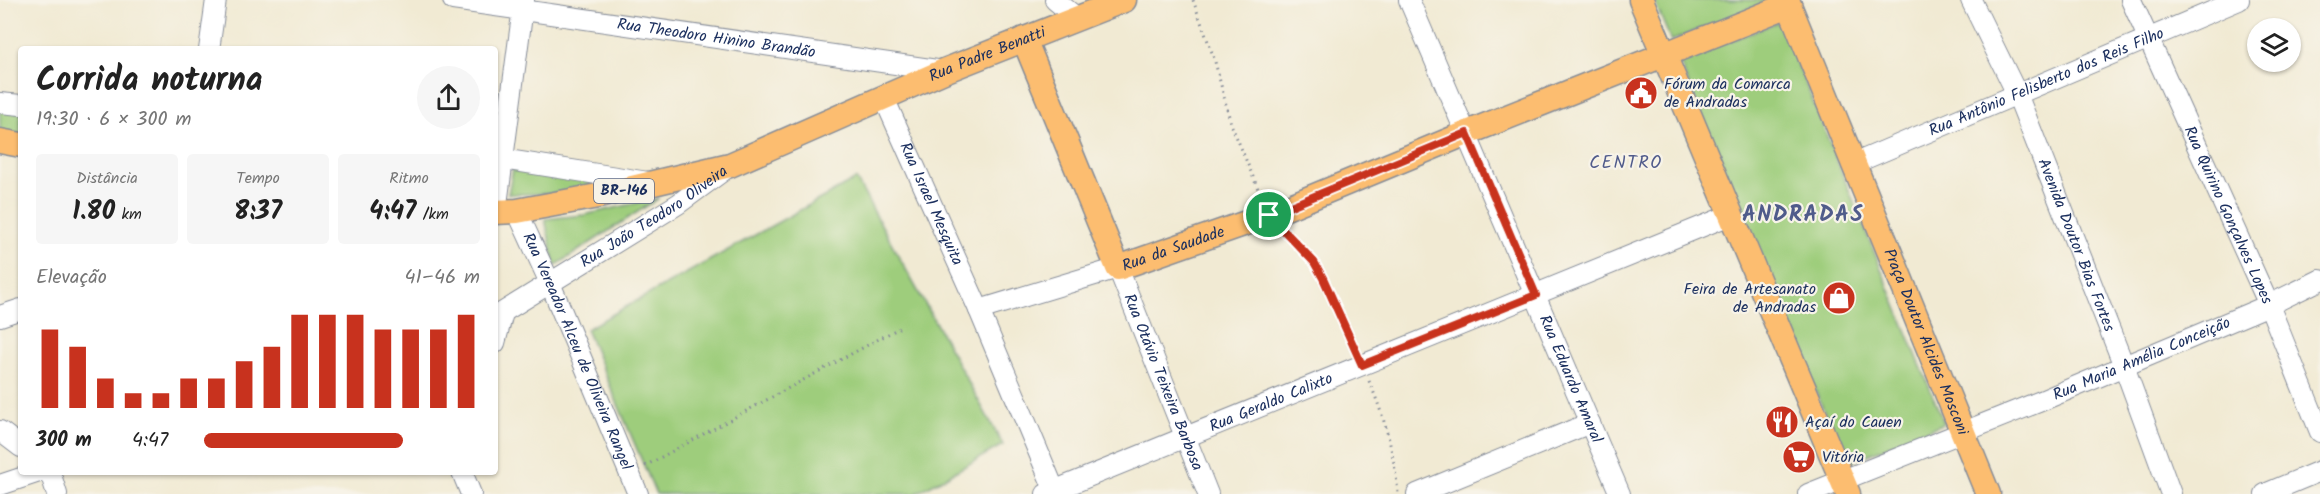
<!DOCTYPE html>
<html lang="pt">
<head>
<meta charset="utf-8">
<style>
  :root { --surface:#fff; --page:#f6f6f6; --text:#222; --muted:#767676; --accent:#c8321e }
  body { margin:0; font-family:Kalam,sans-serif; background:var(--page); color:var(--text); height:100vh; display:flex; flex-direction:column; font-size:22px; white-space:nowrap }
  * { box-sizing:border-box; margin:0 }
  p { font-size:20px; color:var(--muted) }
  .icon { flex:none; width:33px; height:33px; fill:none; stroke:currentColor; stroke-width:2; stroke-linecap:round; stroke-linejoin:round }
  .map { position:relative; flex:1; overflow:hidden }
  .details { position:absolute; left:18px; top:46px; width:480px; height:429px; display:flex; flex-direction:column; background:var(--surface); border-radius:6px; box-shadow:0 2px 4px #0004 }
  .details>* { flex:none }
  .fabs { position:absolute; left:2247px; top:18px; display:grid; gap:12px }
  .fabs a { display:grid; place-items:center; width:54px; height:54px; border-radius:50%; background:var(--surface); box-shadow:0 2px 4px #0004; font-size:30px }
  .pin { position:absolute; display:grid; place-items:center; width:51px; height:51px; color:#fff; margin:-26px; border:3px solid #fff; border-radius:50%; box-shadow:0 2px 6px #0007 }
  .round { display:grid; place-items:center; flex:none; width:63px; height:63px; border-radius:32px; background:var(--page) }
  .head { display:flex; align-items:center; justify-content:space-between; height:102px; padding:0 18px }
  h1 { font-size:33px; font-weight:600; line-height:45px }
  .figures { display:grid; grid-template-columns:repeat(3,1fr); gap:9px; height:102px; padding:6px 18px }
  .figures div { display:grid; align-content:center; border-radius:6px; background:var(--page); text-align:center }
  .figures b { font-size:26px; font-weight:600 }
  .figures small { font-size:16px; font-weight:400 }
  .figures p { font-size:16px }
  .chart { height:168px; padding:12px 18px }
  .chart p { display:flex; justify-content:space-between }
  .chart svg { width:100%; height:108px; margin-top:6px; stroke:var(--accent); stroke-width:6 }
  ul { padding:0 18px; list-style:none; font-size:20px }
  li { display:grid; grid-template-columns:96px 72px 1fr; align-items:center; height:45px }
  li i { height:15px; border-radius:8px; background:var(--accent) }
  .map>svg:first-child { display:block }
</style>
</head>
<body>
<div class="map">
<svg width="2320" height="494" viewBox="0 0 2320 494">
  <rect width="100%" height="100%" fill="#f7f3e8"/>
  <filter id="ink" filterUnits="userSpaceOnUse"><feTurbulence type="fractalNoise" baseFrequency=".0167" numOctaves="2"/><feDisplacementMap in="SourceGraphic" scale="12" xChannelSelector="R" yChannelSelector="G"/><feConvolveMatrix kernelMatrix="1 2 1 2 8 2 1 2 1" color-interpolation-filters="sRGB"/></filter>
  <filter id="wash" filterUnits="userSpaceOnUse"><feTurbulence type="fractalNoise" baseFrequency=".008" numOctaves="4" result="noise"/><feDisplacementMap in="SourceGraphic" scale="24" xChannelSelector="R" yChannelSelector="G"/><feGaussianBlur stdDeviation="1.35" result="paint"/><feColorMatrix in="noise" values="0 0 0 0 0 0 0 0 0 0 0 0 0 0 0 0 0 1.4 0 .05"/><feComposite in="paint" operator="in"/></filter>
  <g filter="url(#wash)">
    <rect width="100%" height="100%" fill="#f1ead3"/>
    <path fill="#9ecd7c" stroke="#5c7e6d" stroke-width="1.5" d="M 1654,0 L 1771,0 L 1671,41 Z
      M 1780,21 L 1944,423 L 1846,464 L 1679,61 Z
      M 0,109 L 21,111 L 21,135 L 0,131 Z
      M 513,169 L 618,182 C 583,193 545,195 508,194 Z
      M 856,179 L 1003,445 L 915,494 L 656,494 L 586,329 Z
      M 659,198 L 555,266 L 545,219 L 584,215 Z"/>
  </g>
  <g filter="url(#ink)">
    <g fill="none" stroke-linecap="round" stroke-linejoin="round">
      <defs>
        <g id="minor">
          <path id="s1" d="M 453,0 L 944,71"/>
          <path d="M 1055,0 L 1077,18"/>
          <path id="s2" d="M 1409,0 L 1620,494"/>
          <path id="s3" d="M 1971,0 L 2017,94 L 2124,366 L 2171,494"/>
          <path id="s4" d="M 2131,0 L 2269,305 L 2320,432"/>
          <path d="M 209,50 L 216,0"/>
          <path id="s5" d="M 884,98 L 979,310 L 1056,494"/>
          <path d="M 0,103 L 21,105"/>
          <path d="M 495,158 L 648,182"/>
          <path id="s6" d="M 1853,164 L 2239,0"/>
          <path id="s7" d="M 517,211 L 550,283 L 638,494"/>
          <path d="M 496,212 L 524,0"/>
          <path id="s8" d="M 979,310 L 1118,268 L 1208,494"/>
          <path d="M 0,316 L 21,309"/>
          <path id="s9" d="M 495,317 L 678,204 L 727,168"/>
          <path d="M 495,343 L 503,313"/>
          <path d="M 0,431 L 21,447"/>
          <path d="M 50,472 L 57,494"/>
          <path d="M 462,472 L 471,494"/>
          <path d="M 0,485 L 39,472"/>
          <path id="s10" d="M 1046,494 L 1730,215"/>
          <path d="M 1417,494 L 1590,423"/>
          <path id="s11" d="M 1808,494 L 2041,401 L 2269,305 L 2320,280"/>
          <path d="M 2265,494 L 2320,471"/>
        </g>
        <g id="major">
          <path d="M 1641,0 L 1848,494"/>
          <path id="s12" d="M 1787,0 L 1988,494"/>
          <path id="s13" d="M 1024,39 L 1118,268 L 1269,215 L 1467,133 L 1789,5"/>
          <path d="M 0,141 L 21,145"/>
          <path id="s14" d="M 495,212 L 517,211 L 598,196 L 730,165 L 944,71 L 1124,0"/>
        </g>
      </defs>
      <use href="#minor" stroke="#868c98" stroke-width="22"/>
      <use href="#major" stroke="#868c98" stroke-width="27"/>
      <path stroke="#868c98" stroke-width="3" stroke-dasharray="1.5 4.5" stroke-linecap="butt" d="M 1193,0 L 1214,58 L 1231,124 L 1261,196
        M 1285,230 L 1313,262 L 1323,278 L 1355,350
        M 1369,381 C 1385,418 1394,453 1398,493
        M 645,466 L 899,328"/>
      <use href="#minor" stroke="#fff" stroke-width="20"/>
      <use href="#major" stroke="#fcbd6f" stroke-width="24"/>
    </g>
  </g>
  <g fill="none" stroke-linecap="round" stroke-linejoin="round" filter="url(#ink)">
    <defs>
      <path id="route" d="M 1467,133 L 1536,295 L 1362,365 L 1323,278 L 1314,262 L 1269,215 Z"/>
    </defs>
    <use href="#route" stroke="#fff" stroke-width="12"/>
    <use href="#route" stroke="#c8321e" stroke-width="8"/>
  </g>
  <defs>
    <symbol id="civic-disc" viewBox="-11 -11 22 22"><circle r="9.5" fill="#c8321e" stroke="#f7f3e8"/><path d="M-.6-6.5H3V-4.5H.6V-3L4-1V1h2V6H-6V1h2V-1L-.6-3ZM-1.2 2.5V6h2.4V2.5Z" fill="#fff"/></symbol>
    <symbol id="shop-disc" viewBox="-11 -11 22 22"><circle r="9.5" fill="#c8321e" stroke="#f7f3e8"/><path d="M-5-2.5h2.3a2.7 3.5 0 0 1 5.4 0H5L5.5 6h-11ZM-1.5-2.5h3a1.5 2.3 0 0 0-3 0Z" fill="#fff"/></symbol>
    <symbol id="restaurant-disc" viewBox="-11 -11 22 22"><circle r="9.5" fill="#c8321e" stroke="#f7f3e8"/><path d="M-5-6h1v4h1v-4h1v4h1v-4h1v5L-1.5 .5V6h-2V.5L-5-1ZM5-6V6H3V1.5H1.5Q1.5-4 5-6Z" fill="#fff"/></symbol>
    <symbol id="supermarket-disc" viewBox="-11 -11 22 22"><circle r="9.5" fill="#c8321e" stroke="#f7f3e8"/><path d="M-6-5.5h2.5l.6 2H6L4.5 2H-2.5L-4.4-4H-6ZM-1.5 3.2a1.3 1.3 0 1 0 .1 0ZM3 3.2a1.3 1.3 0 1 0 .1 0Z" fill="#fff"/></symbol>
  </defs>
  <g fill-rule="evenodd">
    <use href="#civic-disc" x="1622" y="74" width="38" height="38"/>
    <use href="#shop-disc" x="1820" y="279" width="38" height="38"/>
    <use href="#restaurant-disc" x="1763" y="403" width="38" height="38"/>
    <use href="#supermarket-disc" x="1780" y="438" width="38" height="38"/>
  </g>
  <g text-anchor="middle" dominant-baseline="central" stroke-width="4.5" stroke-linejoin="round" paint-order="stroke">
    <rect fill="#f7f3e8" stroke="#5d6a87" stroke-width="1.5" x="594" y="179" width="60" height="24" rx="4.5"/>
    <g font-size="15" font-weight="bold" fill="#1b2f5e">
      <text x="624" y="191">BR-146</text>
    </g>
    <g font-size="16" fill="#1b2f5e" stroke="#f7f3e8">
      <text stroke="none"><textPath href="#s1" startOffset="266">Rua Theodoro Hinino Brandão</textPath></text>
      <text stroke="none"><textPath href="#s14" startOffset="520">Rua Padre Benatti</textPath></text>
      <text stroke="none"><textPath href="#s6" startOffset="210">Rua Antônio Felisberto dos Reis Filho</textPath></text>
      <text stroke="none"><textPath href="#s5" startOffset="116">Rua Israel Mesquita</textPath></text>
      <text stroke="none"><textPath href="#s4" startOffset="236">Rua Quirino Gonçalves Lopes</textPath></text>
      <text stroke="none"><textPath href="#s9" startOffset="188">Rua João Teodoro Oliveira</textPath></text>
      <text stroke="none"><textPath href="#s3" startOffset="267">Avenida Doutor Bias Fortes</textPath></text>
      <text stroke="none"><textPath href="#s13" startOffset="306">Rua da Saudade</textPath></text>
      <text stroke="none"><textPath href="#s12" startOffset="369">Praça Doutor Alcides Mosconi</textPath></text>
      <text stroke="none"><textPath href="#s7" startOffset="153">Rua Vereador Alceu de Oliveira Rangel</textPath></text>
      <text stroke="none"><textPath href="#s11" startOffset="360">Rua Maria Amélia Conceição</textPath></text>
      <text stroke="none"><textPath href="#s2" startOffset="412">Rua Eduardo Amaral</textPath></text>
      <text stroke="none"><textPath href="#s8" startOffset="268">Rua Otávio Teixeira Barbosa</textPath></text>
      <text stroke="none"><textPath href="#s10" startOffset="243">Rua Geraldo Calixto</textPath></text>
    </g>
    <g font-size="16" fill="#1b2f5e" stroke="#f7f3e8" text-anchor="start">
      <text x="1664" y="84">Fórum da Comarca<tspan x="1664" dy="18">de Andradas</tspan></text>
      <text x="1816" y="289" text-anchor="end">Feira de Artesanato<tspan x="1816" dy="18">de Andradas</tspan></text>
      <text x="1805" y="422">Açaí do Cauen</text>
      <text x="1822" y="457">Vitória</text>
    </g>
    <g font-size="18" letter-spacing="1.5" fill="#505b8b" stroke="#f7f3e8">
      <text x="1626" y="163">CENTRO</text>
    </g>
    <g font-size="22" font-weight="bold" letter-spacing="1.5" fill="#505b8b" stroke="#f7f3e8">
      <text x="1803" y="215">ANDRADAS</text>
    </g>
  </g>
</svg>
<div class="fabs">
<a><svg class="icon" aria-label="layers" viewBox="0 0 24 24"><path d="M12 4l9 5-9 5-9-5zM3 14l9 5 9-5"/></svg></a>
</div>
<div class="pin" style="left:1269px;top:215px;background:#1e9e55"><svg class="icon" aria-label="arrive" viewBox="0 0 24 24"><path d="M6 21V4h12l-3 4 3 4H6"/></svg></div>
<section class="details">
<div class="head"><div><h1>Corrida noturna</h1><p>19:30 · 6 × 300 m</p></div><a class="round"><svg class="icon" aria-label="share" viewBox="0 0 24 24"><path d="M12 15V3M7 8l5-5 5 5M5 13v7h14v-7"/></svg></a></div>
<div class="figures">
<div><p>Distância</p><b>1.80<small> km</small></b></div>
<div><p>Tempo</p><b>8:37</b></div>
<div><p>Ritmo</p><b>4:47<small> /km</small></b></div>
</div>
<div class="chart"><p><span>Elevação</span>41–46 m</p>
<svg viewBox="0 0 160 44" preserveAspectRatio="none"><path d="M5 44V12M15 44V19M25 44V32M35 44V38M45 44V38M55 44V32M65 44V32M75 44V25M85 44V19M95 44V6M105 44V6M115 44V6M125 44V12M135 44V12M145 44V12M155 44V6"/></svg>
</div>
<ul>
<li><b>300 m</b>4:47<i style="width:72%"></i></li>
</ul>
</section>
</div>
</body>
</html>
